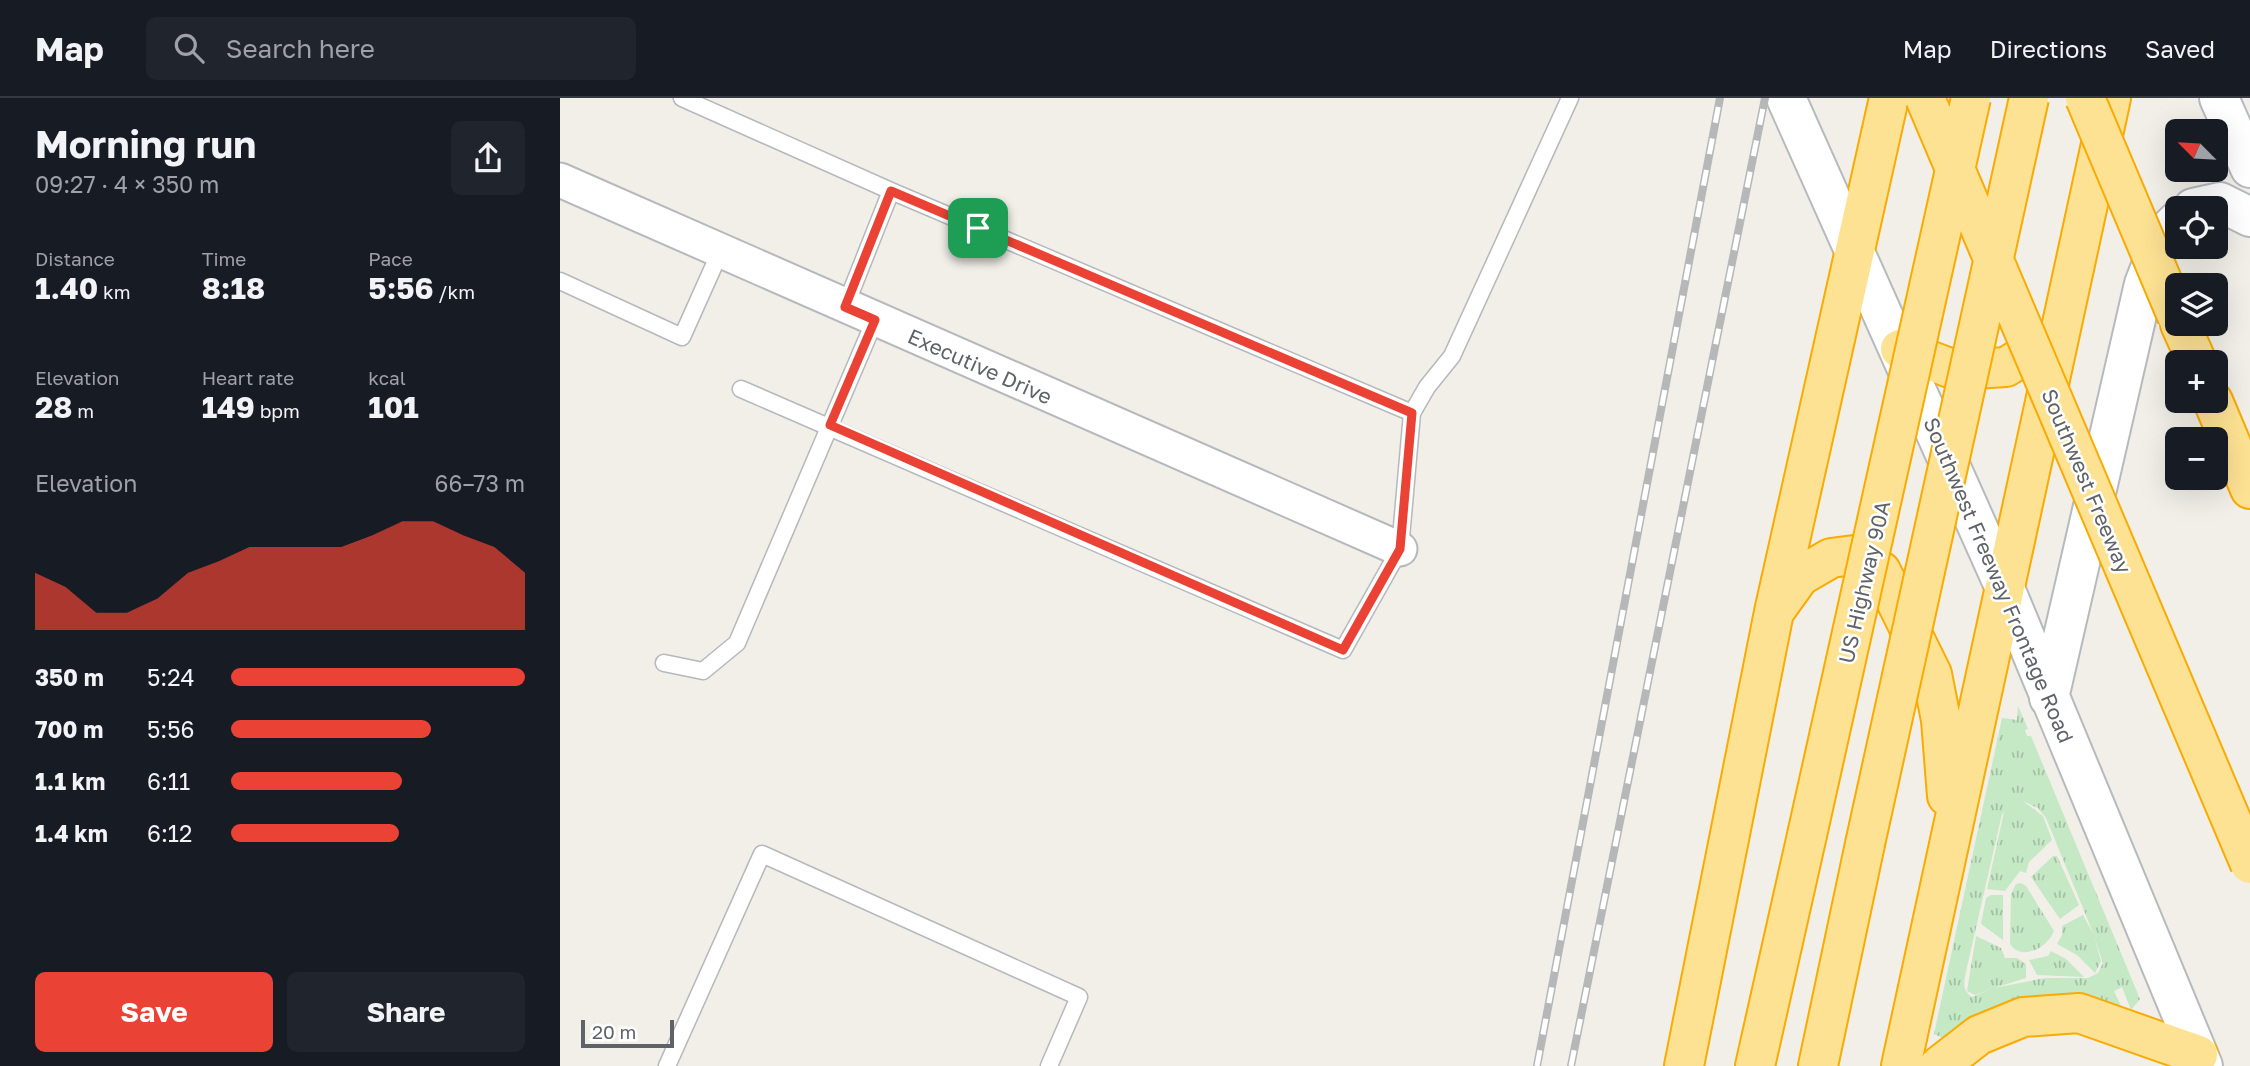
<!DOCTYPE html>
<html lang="en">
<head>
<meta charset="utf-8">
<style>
  :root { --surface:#171b24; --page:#20242c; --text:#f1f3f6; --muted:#9ea1a6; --line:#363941; --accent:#ea4335 }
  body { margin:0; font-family:"Golos Text",sans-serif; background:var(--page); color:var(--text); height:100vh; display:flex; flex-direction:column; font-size:26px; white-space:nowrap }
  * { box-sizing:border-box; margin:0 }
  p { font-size:23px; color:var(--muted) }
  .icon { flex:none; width:38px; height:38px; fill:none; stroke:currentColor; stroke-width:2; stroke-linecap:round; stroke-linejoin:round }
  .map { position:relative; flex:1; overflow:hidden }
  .drawer { display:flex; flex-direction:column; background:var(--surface); width:560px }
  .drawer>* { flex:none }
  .needle { width:46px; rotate:294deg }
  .controls { position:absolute; left:1605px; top:21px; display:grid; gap:14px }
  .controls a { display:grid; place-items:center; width:63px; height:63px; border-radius:10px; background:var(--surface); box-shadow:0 7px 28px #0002; font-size:35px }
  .scale { position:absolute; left:21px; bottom:18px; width:93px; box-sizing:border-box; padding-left:7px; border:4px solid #5f6368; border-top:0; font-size:19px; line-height:24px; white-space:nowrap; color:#5f6368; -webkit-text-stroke:5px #fff; paint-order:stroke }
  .pin { position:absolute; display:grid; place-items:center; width:60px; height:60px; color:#fff; margin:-30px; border-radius:14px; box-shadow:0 4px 10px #0006 }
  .round { display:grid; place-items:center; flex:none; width:74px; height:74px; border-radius:10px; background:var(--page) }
  .head { display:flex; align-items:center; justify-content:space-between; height:119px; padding:0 35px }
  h1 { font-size:38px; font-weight:700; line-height:52px }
  .metrics { display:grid; grid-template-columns:repeat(3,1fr); gap:10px; height:119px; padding:7px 35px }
  .metrics div { display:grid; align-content:center }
  .metrics b { font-size:30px; font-weight:700 }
  .metrics small { font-size:19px; font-weight:400 }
  .metrics p { font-size:19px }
  .chart { height:196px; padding:14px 35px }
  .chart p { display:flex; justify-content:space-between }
  .chart svg { width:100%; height:126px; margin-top:7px; fill:var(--accent); opacity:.7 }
  .button { display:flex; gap:14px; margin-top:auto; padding:14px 35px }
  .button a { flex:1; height:80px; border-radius:10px; background:var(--accent); color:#fff; font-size:28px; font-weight:700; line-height:80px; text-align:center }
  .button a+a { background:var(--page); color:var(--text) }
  ul { padding:0 35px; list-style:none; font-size:23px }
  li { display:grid; grid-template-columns:112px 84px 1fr; align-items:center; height:52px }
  li i { height:18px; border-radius:9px; background:var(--accent) }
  header { display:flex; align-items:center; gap:42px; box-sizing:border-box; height:98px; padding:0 35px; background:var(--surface); border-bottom:2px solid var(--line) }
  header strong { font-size:33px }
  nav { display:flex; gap:38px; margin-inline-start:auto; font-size:24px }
  .search { width:490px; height:63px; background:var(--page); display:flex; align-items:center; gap:18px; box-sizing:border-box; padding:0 24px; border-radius:10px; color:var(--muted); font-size:26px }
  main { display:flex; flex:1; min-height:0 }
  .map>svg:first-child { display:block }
</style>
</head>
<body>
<header>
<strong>Map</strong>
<div class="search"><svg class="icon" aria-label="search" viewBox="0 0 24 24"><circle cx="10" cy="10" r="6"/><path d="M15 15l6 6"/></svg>Search here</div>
<nav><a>Map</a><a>Directions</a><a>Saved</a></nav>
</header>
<main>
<section class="drawer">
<div class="head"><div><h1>Morning run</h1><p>09:27 · 4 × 350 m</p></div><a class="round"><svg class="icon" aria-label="share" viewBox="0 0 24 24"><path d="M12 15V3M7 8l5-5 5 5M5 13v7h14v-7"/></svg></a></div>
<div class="metrics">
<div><p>Distance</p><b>1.40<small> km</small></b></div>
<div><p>Time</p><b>8:18</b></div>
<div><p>Pace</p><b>5:56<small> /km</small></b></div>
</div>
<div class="metrics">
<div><p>Elevation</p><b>28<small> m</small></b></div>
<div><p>Heart rate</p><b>149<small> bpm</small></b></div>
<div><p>kcal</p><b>101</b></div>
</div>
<div class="chart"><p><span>Elevation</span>66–73 m</p>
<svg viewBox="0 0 160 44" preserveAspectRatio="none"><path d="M0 44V24L10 29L20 38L30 38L40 33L50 24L60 20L70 15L80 15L90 15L100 15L110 11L120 6L130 6L140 11L150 15L160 24V44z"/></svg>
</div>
<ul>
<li><b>350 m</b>5:24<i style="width:100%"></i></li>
<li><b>700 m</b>5:56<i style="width:68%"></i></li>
<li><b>1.1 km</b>6:11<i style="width:58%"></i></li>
<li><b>1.4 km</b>6:12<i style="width:57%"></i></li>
</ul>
<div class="button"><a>Save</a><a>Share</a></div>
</section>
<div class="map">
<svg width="1690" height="968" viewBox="0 0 1690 968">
  <defs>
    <pattern id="grass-tufts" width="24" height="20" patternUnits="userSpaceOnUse" patternTransform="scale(1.75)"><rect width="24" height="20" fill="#c5e8c5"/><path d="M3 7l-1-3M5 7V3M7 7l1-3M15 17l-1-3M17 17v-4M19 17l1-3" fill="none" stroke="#a3c0a4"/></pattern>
  </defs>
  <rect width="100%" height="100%" fill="#f1efe8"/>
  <path fill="url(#grass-tufts)" fill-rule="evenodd" d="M 1458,608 L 1468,631 L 1465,632 L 1467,638 L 1471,638 L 1580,901 L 1571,912 L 1562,889 L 1554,893 L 1561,908 L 1513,898 L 1387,942 L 1374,936 L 1442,620 L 1457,622 ZM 1463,703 L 1478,710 L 1486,720 L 1534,837 L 1523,817 L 1502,828 L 1502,837 L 1497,846 L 1517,857 L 1535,875 L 1541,863 L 1534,838 L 1543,865 L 1538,875 L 1528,880 L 1485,880 L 1434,890 L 1466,880 L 1466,866 L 1457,860 L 1445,860 L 1441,850 L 1416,838 L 1407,893 L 1415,897 L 1432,891 L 1412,899 C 1400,891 1405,881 1407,869 L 1442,716 L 1444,714 L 1427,791 L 1445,793 L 1460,773 L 1466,775 L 1469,764 L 1492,742 L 1483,718 Z
    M 1493,758 L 1497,758 L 1519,807 L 1500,821 L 1471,779 Z
    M 1461,785 L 1466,788 L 1494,833 C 1488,849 1462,864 1450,846 L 1451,796 L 1456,786 Z
    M 1431,797 L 1443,797 L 1443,842 L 1421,826 L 1426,800 Z
    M 1491,853 L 1506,861 L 1524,879 L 1477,877 L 1469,862 L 1488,858 Z"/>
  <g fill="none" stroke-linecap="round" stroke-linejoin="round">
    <defs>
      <path id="lane" d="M 122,0 L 331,93 L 285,209
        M 0,183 L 122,239 L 160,154
        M 181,291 L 783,552 L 840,451 L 852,315 L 331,93
        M 852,315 L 867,289 L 892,258 L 1010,0
        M 104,565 L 143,573 L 177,545 L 315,222
        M 107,968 L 202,756 L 519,899 L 489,968"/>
      <path id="street" d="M 0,82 L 840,451"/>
      <path id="secondary" d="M 1226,0 L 1444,488 L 1643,968
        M 1659,0 L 1690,70
        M 1633,110 L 1660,104 L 1690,119
        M 1489,600 L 1584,186 L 1603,137 L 1617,123"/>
      <path id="highway" d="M 1620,226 L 1637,264
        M 1340,251 L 1395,272 L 1446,269 L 1499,236
        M 1653,303 L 1690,391
        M 1217,510 L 1240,478 L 1271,460 L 1294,457 L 1321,473 L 1372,576 L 1381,622 L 1387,698
        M 1124,968 L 1214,514 L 1329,0
        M 1195,968 L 1247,737
        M 1258,968 L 1305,746
        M 1341,968 L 1551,0
        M 1379,968 L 1419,937 L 1463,919 L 1519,915 L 1638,957"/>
    </defs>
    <use href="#lane" stroke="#b5b8bc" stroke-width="19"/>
    <use href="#street" stroke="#b5b8bc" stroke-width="37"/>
    <use href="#secondary" stroke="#b6babf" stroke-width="42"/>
    <use href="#highway" stroke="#f9ab00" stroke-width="42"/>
    <use href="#lane" stroke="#fff" stroke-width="16"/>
    <use href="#street" stroke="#fff" stroke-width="33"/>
    <use href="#secondary" stroke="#fff" stroke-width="38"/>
    <use href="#highway" stroke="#fde293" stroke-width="38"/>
    <defs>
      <path id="rail" d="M 977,968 L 1160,0
        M 1011,968 L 1205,0"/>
    </defs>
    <use href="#rail" stroke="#b6b7b8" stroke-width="8"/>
    <use href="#rail" stroke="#fff" stroke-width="5" stroke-dasharray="16" stroke-linecap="butt"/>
    <defs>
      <path id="highway-bridge" d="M 1365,0 L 1690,766
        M 1525,0 L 1617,218
        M 1247,737 L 1411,0
        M 1305,746 L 1469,0"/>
    </defs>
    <use href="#highway-bridge" stroke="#f9ab00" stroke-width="42" stroke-linecap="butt"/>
    <use href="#highway-bridge" stroke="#fde293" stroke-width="38"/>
  </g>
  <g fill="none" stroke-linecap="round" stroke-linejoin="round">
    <defs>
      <path id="route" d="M 331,93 L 852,315 L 840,451 L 783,552 L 270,327 L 315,222 L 285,209 Z"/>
    </defs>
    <use href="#route" stroke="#fff" stroke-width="14"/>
    <use href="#route" stroke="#ea4335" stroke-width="9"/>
  </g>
  <g text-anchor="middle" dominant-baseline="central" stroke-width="5" stroke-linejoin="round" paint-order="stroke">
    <g font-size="21" fill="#5f6368" stroke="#fff">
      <text transform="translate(420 268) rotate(24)">Executive Drive</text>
      <text transform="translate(1527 383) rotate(67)">Southwest Freeway</text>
      <text transform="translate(1439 482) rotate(67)">Southwest Freeway Frontage Road</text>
      <text transform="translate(1304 484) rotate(-77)">US Highway 90A</text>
    </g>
  </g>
</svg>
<div class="controls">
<a><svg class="needle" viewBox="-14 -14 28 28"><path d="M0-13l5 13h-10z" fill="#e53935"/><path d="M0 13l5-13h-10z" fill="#9ea1a6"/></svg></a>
<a><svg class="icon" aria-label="locate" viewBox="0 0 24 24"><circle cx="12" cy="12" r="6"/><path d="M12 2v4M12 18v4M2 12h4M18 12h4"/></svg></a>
<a><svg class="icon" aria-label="layers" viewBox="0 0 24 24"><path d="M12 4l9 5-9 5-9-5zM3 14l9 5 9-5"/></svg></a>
<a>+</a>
<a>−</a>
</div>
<div class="scale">20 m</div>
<div class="pin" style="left:418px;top:130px;background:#1e9e55"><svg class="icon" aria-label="arrive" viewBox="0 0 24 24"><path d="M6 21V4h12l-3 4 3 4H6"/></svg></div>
</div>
</main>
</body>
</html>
